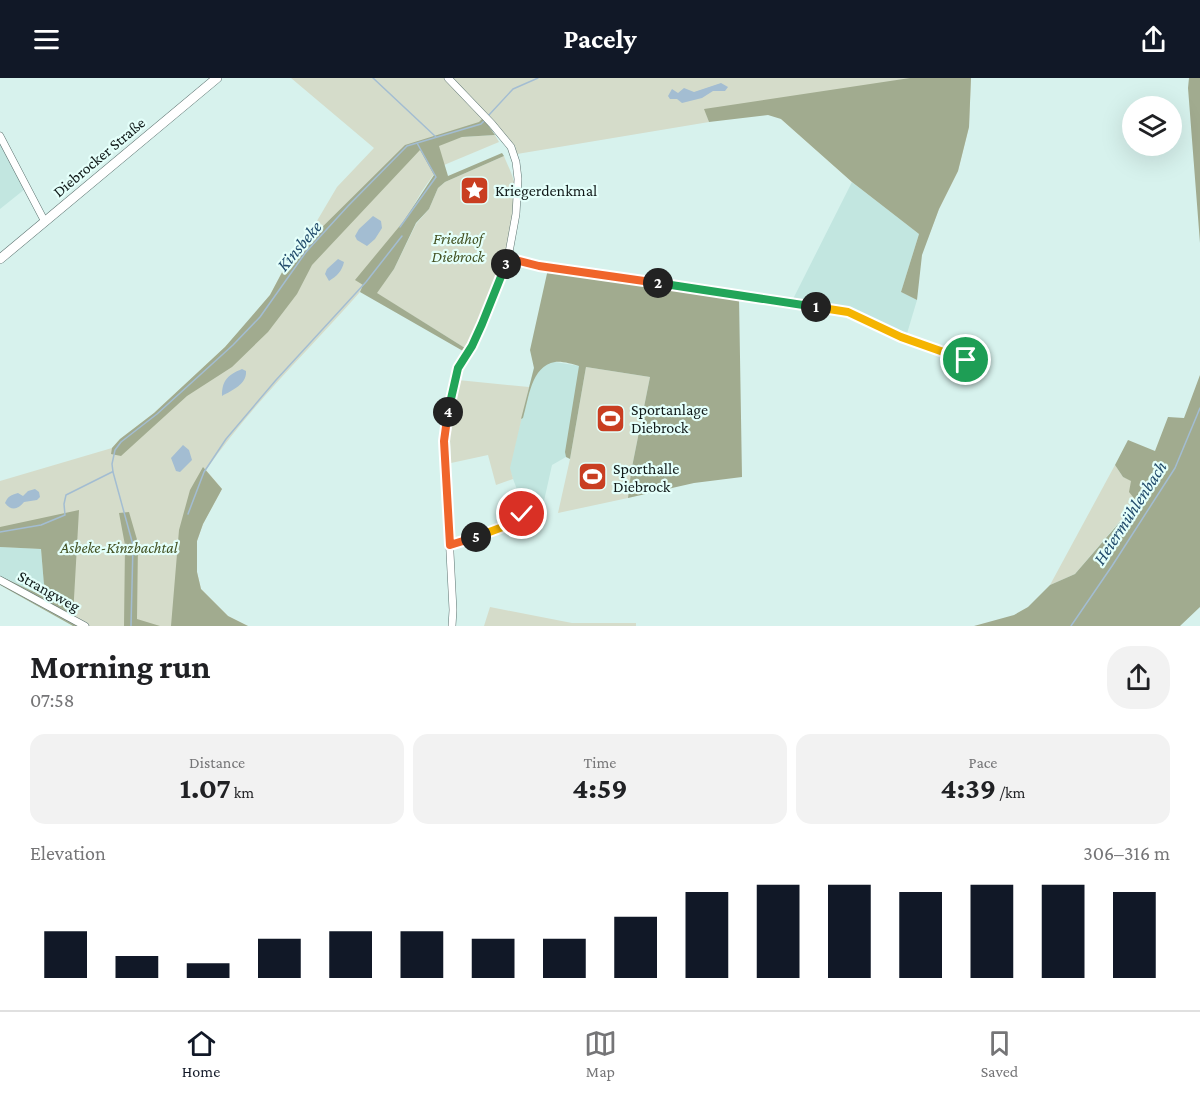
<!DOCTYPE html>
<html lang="en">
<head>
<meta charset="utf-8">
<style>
  :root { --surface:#fff; --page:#f2f2f2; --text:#202124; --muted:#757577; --line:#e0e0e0; --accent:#111827 }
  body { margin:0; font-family:"Crimson Pro",serif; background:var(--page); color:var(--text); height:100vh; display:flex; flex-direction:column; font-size:22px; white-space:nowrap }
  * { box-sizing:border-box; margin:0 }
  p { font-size:20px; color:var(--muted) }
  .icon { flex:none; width:33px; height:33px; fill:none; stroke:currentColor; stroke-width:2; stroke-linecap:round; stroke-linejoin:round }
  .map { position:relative; height:548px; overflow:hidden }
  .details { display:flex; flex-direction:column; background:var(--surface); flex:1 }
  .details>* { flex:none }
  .buttons { position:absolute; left:1122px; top:18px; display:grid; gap:12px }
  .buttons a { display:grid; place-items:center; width:60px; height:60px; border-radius:50%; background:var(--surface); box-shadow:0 6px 24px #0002; font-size:30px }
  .pin { position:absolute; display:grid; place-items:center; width:51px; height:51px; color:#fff; margin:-26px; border:3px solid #fff; border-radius:50%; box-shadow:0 2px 6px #0007 }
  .km { position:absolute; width:30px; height:30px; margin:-15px; border-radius:50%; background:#222; color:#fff; font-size:16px; line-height:30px; text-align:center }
  .round { display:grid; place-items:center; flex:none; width:63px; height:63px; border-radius:24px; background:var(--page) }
  .headline { display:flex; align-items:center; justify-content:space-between; height:102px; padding:0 30px }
  h1 { font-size:33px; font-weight:700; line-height:45px }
  .figures { display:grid; grid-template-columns:repeat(3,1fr); gap:9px; height:102px; padding:6px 30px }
  .figures div { display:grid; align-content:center; border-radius:15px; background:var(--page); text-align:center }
  .figures b { font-size:30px; font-weight:700 }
  .figures small { font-size:16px; font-weight:400 }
  .figures p { font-size:16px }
  .chart { height:168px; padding:12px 30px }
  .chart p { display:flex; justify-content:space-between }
  .chart svg { width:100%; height:108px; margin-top:6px; stroke:var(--accent); stroke-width:6 }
  header { display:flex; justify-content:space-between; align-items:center; height:78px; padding:0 30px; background:var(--accent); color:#fff; font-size:27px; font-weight:700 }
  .tab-bar { display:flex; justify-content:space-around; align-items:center; height:84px; border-top:2px solid var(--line); background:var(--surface); font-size:16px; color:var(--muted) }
  .tab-bar a { display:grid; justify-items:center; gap:3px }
  .tab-bar .on { color:var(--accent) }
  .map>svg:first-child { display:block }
</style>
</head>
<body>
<header><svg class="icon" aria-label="menu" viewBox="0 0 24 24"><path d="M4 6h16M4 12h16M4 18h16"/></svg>Pacely<svg class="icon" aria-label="share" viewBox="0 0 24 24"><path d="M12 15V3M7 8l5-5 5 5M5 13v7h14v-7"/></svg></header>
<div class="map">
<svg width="1200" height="548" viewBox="0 0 1200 548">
  <rect width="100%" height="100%" fill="#d7f2ed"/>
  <path fill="#c2e6e0" d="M 0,61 L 25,111 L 0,131 Z
    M 852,104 L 919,156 L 901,214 L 917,222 L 906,259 L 853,233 L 792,223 Z
    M 536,281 L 580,288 L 566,379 L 552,387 L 544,423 L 519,417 L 509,390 Z
    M 0,469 L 41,471 L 45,519 L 0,498 Z"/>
  <path fill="#d5dcca" d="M 291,0 L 971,0 L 969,49 L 958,93 L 939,131 L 928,160 L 852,104 L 763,25 L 706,35 L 709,44 L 517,76 L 515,68 L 489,38 L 481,46 L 420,72 L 434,96 L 422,113 L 401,149 L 360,205 L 364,207 L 360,214 C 308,273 251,327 206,392 L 222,411 L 203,446 L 197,463 L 197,494 L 201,511 L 228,538 L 248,548 L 90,548 L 46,524 L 42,470 L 0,468 L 0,403 L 112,370 L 120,361 L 154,335 L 225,269 L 247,245 L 270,217 L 288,183 L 311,153 L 337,109 L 374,70 Z
    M 495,57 L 499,64 L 444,87 L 438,67 L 462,59 Z
    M 504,78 C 507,86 512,95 514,104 C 523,149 490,233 465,270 L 376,215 L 394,191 L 416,146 L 429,131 L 438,110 L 445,104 Z
    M 586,289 L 650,299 L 631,394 L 628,420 L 558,435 L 570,381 Z
    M 458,302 L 529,309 L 510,390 L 513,401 L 496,407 L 488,377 L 451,385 L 450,361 Z
    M 1115,387 L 1123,399 L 1131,402 L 1137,423 L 1075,496 L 1050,507 Z
    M 490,529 L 572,545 L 636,545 L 636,548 L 484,548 Z"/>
  <path fill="#a1ab8f" d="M 910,0 L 971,0 L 969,49 L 958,93 L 939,131 L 922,177 L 917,222 L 901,214 L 919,156 L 852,104 L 781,41 L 768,37 L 709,44 L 704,31 Z
    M 1189,0 L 1200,0 L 1200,165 L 1188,10 Z
    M 483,40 L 495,57 L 462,59 L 439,68 L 448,98 L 502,75 L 504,78 L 445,104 L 438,110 L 429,131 L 416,145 L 394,191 L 377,215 L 465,270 L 463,273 L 360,214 L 363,207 L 355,202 L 403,144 L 434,97 L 420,72 L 312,187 L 297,216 L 268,254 L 232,289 L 187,318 L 121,378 L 111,376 L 112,370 L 120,361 L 154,335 L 225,269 L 270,217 L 288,183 L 405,67 L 479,44 Z
    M 548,191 L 739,219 L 742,399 L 694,405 L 628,420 L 631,394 L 650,299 L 586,289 L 570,381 L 566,379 L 565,374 L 579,288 C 572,286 562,283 555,284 C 531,288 529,320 523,340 L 521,341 L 534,290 L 530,272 Z
    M 1200,297 L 1200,529 L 1180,548 L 974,548 L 1014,537 L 1028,529 L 1050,507 L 1075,496 L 1137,424 L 1129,414 L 1131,403 L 1123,399 L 1115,387 L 1128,362 L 1155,373 L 1168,339 L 1184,340 Z
    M 203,389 L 222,411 L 203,446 L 197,463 L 197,494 L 201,511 L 228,538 L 248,548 L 171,548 L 179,452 L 190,412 Z
    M 79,432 L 73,538 L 90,548 L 73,548 L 0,507 L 0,498 L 45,519 L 41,471 L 0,469 L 0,449 Z
    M 129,434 L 138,465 L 137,541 L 160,548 L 124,548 L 125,467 L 119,435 Z"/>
  <path fill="#a3bdd2" d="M 721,5 L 728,9 L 725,13 L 713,13 L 702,20 L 682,25 L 677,21 L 670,21 L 668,18 L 672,11 L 678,15 L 684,10 L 694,14 Z
    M 373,138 L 381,143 L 382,150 L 375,161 L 367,168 L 357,162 L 355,158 L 359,151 Z
    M 338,181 L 344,184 C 342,193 337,198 329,203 L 325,196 L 327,191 Z
    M 242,291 L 246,293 C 247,306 233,312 222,318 C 222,303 227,297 242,291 Z
    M 183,367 L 189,372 L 192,382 L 180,394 L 176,393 L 171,380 Z
    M 35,411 L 39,414 L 40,419 L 37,422 L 24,424 C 18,432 11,433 5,425 C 8,418 11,417 18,415 L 23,418 L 28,413 Z"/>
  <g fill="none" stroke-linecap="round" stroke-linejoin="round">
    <path stroke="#a3bdd2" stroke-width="1.5" d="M 373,0 L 436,59
      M 488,38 L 513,11 L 538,0
      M 400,149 L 436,99 L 417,65
      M 188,436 L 204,394 L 226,361 L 276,302 L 366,204 L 402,158
      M 0,454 L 41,447 L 65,437 L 64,426 L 66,417 L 112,394
      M 131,548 L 133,467 L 113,394 L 112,386 L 115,372 L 121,364 L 157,336 L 233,267 L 260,239 L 306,174 L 348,128 L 407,68 L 481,46 L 485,42
      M 1071,548 L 1112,488 L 1175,390 L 1200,330"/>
    <defs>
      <path id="minor" d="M 448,0 L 492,46 L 511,69 L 516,84 L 518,101 L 516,136 L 508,180 L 482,246 L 455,298 L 447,343 L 445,379 L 453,532 L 452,548
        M 0,58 L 45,144
        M 508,180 L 539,188 L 848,234 L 901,259 L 966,282
        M 450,467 L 455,467 L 539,436 L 541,432 C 538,422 531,422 523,427 L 519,443
        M 0,502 L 85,548"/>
      <path id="major" d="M 0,181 L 217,0"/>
    </defs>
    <use href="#minor" stroke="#5c7370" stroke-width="8"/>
    <use href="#major" stroke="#5c7370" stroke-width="10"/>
    <use href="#minor" stroke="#fff" stroke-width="7"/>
    <use href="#major" stroke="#fff" stroke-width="9"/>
  </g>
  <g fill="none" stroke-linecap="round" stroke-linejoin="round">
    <defs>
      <path id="split-1" d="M 816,229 L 848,234 L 901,259 L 966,282"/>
      <path id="split-2" d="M 658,205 L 816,229"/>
      <path id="split-3" d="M 506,186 L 508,180 L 539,188 L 658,205"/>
      <path id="split-4" d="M 448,334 L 458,290 L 472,268 L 482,246 L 506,186"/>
      <path id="split-5" d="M 448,334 L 444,363 L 450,467 L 476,459"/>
      <path id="split-6" d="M 476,459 L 519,443 L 522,436"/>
    </defs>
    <use href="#split-1" stroke="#fff" stroke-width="12"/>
    <use href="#split-2" stroke="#fff" stroke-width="12"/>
    <use href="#split-3" stroke="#fff" stroke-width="12"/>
    <use href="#split-4" stroke="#fff" stroke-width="12"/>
    <use href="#split-5" stroke="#fff" stroke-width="12"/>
    <use href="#split-6" stroke="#fff" stroke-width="12"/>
    <use href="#split-1" stroke="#f5b400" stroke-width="8"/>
    <use href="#split-2" stroke="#22a559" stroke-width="8"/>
    <use href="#split-3" stroke="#f0652b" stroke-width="8"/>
    <use href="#split-4" stroke="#22a559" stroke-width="8"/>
    <use href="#split-5" stroke="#f0652b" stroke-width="8"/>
    <use href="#split-6" stroke="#f5b400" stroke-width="8"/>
  </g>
  <defs>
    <symbol id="sight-square" viewBox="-11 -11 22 22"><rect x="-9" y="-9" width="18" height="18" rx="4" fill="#c93e21" stroke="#e4fffa"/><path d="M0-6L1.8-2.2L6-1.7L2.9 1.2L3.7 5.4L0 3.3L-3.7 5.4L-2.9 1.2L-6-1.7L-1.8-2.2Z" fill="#fff"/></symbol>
    <symbol id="stadium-square" viewBox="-11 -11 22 22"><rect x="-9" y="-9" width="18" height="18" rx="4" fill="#c93e21" stroke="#e4fffa"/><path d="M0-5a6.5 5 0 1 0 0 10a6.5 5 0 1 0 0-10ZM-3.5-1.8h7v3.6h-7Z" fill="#fff"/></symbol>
  </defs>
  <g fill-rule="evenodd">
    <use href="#sight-square" x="458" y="96" width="33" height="33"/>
    <use href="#stadium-square" x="594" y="324" width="33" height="33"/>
    <use href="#stadium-square" x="576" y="382" width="33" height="33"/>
  </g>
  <g text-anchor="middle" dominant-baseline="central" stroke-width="4.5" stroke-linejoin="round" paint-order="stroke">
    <g font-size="16" fill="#101918" stroke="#e4fffa">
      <text transform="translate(99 79) rotate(-40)">Diebrocker Straße</text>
      <text transform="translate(49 513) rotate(29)">Strangweg</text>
    </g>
    <g font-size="16" fill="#101918" stroke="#e4fffa" text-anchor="start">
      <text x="495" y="112">Kriegerdenkmal</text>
      <text x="631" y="331">Sportanlage<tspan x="631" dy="18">Diebrock</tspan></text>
      <text x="613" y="390">Sporthalle<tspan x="613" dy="18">Diebrock</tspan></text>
    </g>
    <g font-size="16" font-style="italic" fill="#435223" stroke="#e4fffa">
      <text x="458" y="160">Friedhof<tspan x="458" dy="18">Diebrock</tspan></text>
      <text x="119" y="469">Asbeke-Kinzbachtal</text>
    </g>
    <g font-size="18" font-style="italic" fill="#214b6b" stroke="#e4fffa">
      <text transform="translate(299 168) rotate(-50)">Kinsbeke</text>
      <text transform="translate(1130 435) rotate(-57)">Heiermühlenbach</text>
    </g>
  </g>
</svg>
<div class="buttons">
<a><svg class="icon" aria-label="layers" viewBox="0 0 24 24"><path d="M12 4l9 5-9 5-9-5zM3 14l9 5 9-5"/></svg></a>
</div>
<div class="pin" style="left:966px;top:282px;background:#1e9e55"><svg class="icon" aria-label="arrive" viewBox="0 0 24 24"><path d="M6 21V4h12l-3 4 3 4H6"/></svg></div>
<div class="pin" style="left:522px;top:436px;background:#d93025"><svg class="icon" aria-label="check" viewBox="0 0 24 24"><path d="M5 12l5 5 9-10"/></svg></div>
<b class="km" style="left:816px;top:229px">1</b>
<b class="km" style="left:658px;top:205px">2</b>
<b class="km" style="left:506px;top:186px">3</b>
<b class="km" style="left:448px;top:334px">4</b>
<b class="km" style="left:476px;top:459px">5</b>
</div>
<section class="details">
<div class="headline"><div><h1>Morning run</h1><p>07:58</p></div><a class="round"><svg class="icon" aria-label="share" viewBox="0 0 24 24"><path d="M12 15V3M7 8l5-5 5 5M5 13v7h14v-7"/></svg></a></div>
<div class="figures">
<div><p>Distance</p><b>1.07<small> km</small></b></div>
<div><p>Time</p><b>4:59</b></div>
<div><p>Pace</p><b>4:39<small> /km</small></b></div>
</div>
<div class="chart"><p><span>Elevation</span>306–316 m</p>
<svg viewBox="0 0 160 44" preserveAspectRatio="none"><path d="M5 44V25M15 44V35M25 44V38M35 44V28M45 44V25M55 44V25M65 44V28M75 44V28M85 44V19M95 44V9M105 44V6M115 44V6M125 44V9M135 44V6M145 44V6M155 44V9"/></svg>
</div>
</section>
<nav class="tab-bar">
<a class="on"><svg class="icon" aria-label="home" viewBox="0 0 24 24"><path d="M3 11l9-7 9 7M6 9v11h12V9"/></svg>Home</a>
<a><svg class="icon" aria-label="map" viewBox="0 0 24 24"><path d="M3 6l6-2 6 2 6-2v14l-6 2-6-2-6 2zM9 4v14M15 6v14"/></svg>Map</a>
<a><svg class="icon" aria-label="saved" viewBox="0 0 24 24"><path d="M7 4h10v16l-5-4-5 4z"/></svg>Saved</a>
</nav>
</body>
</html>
